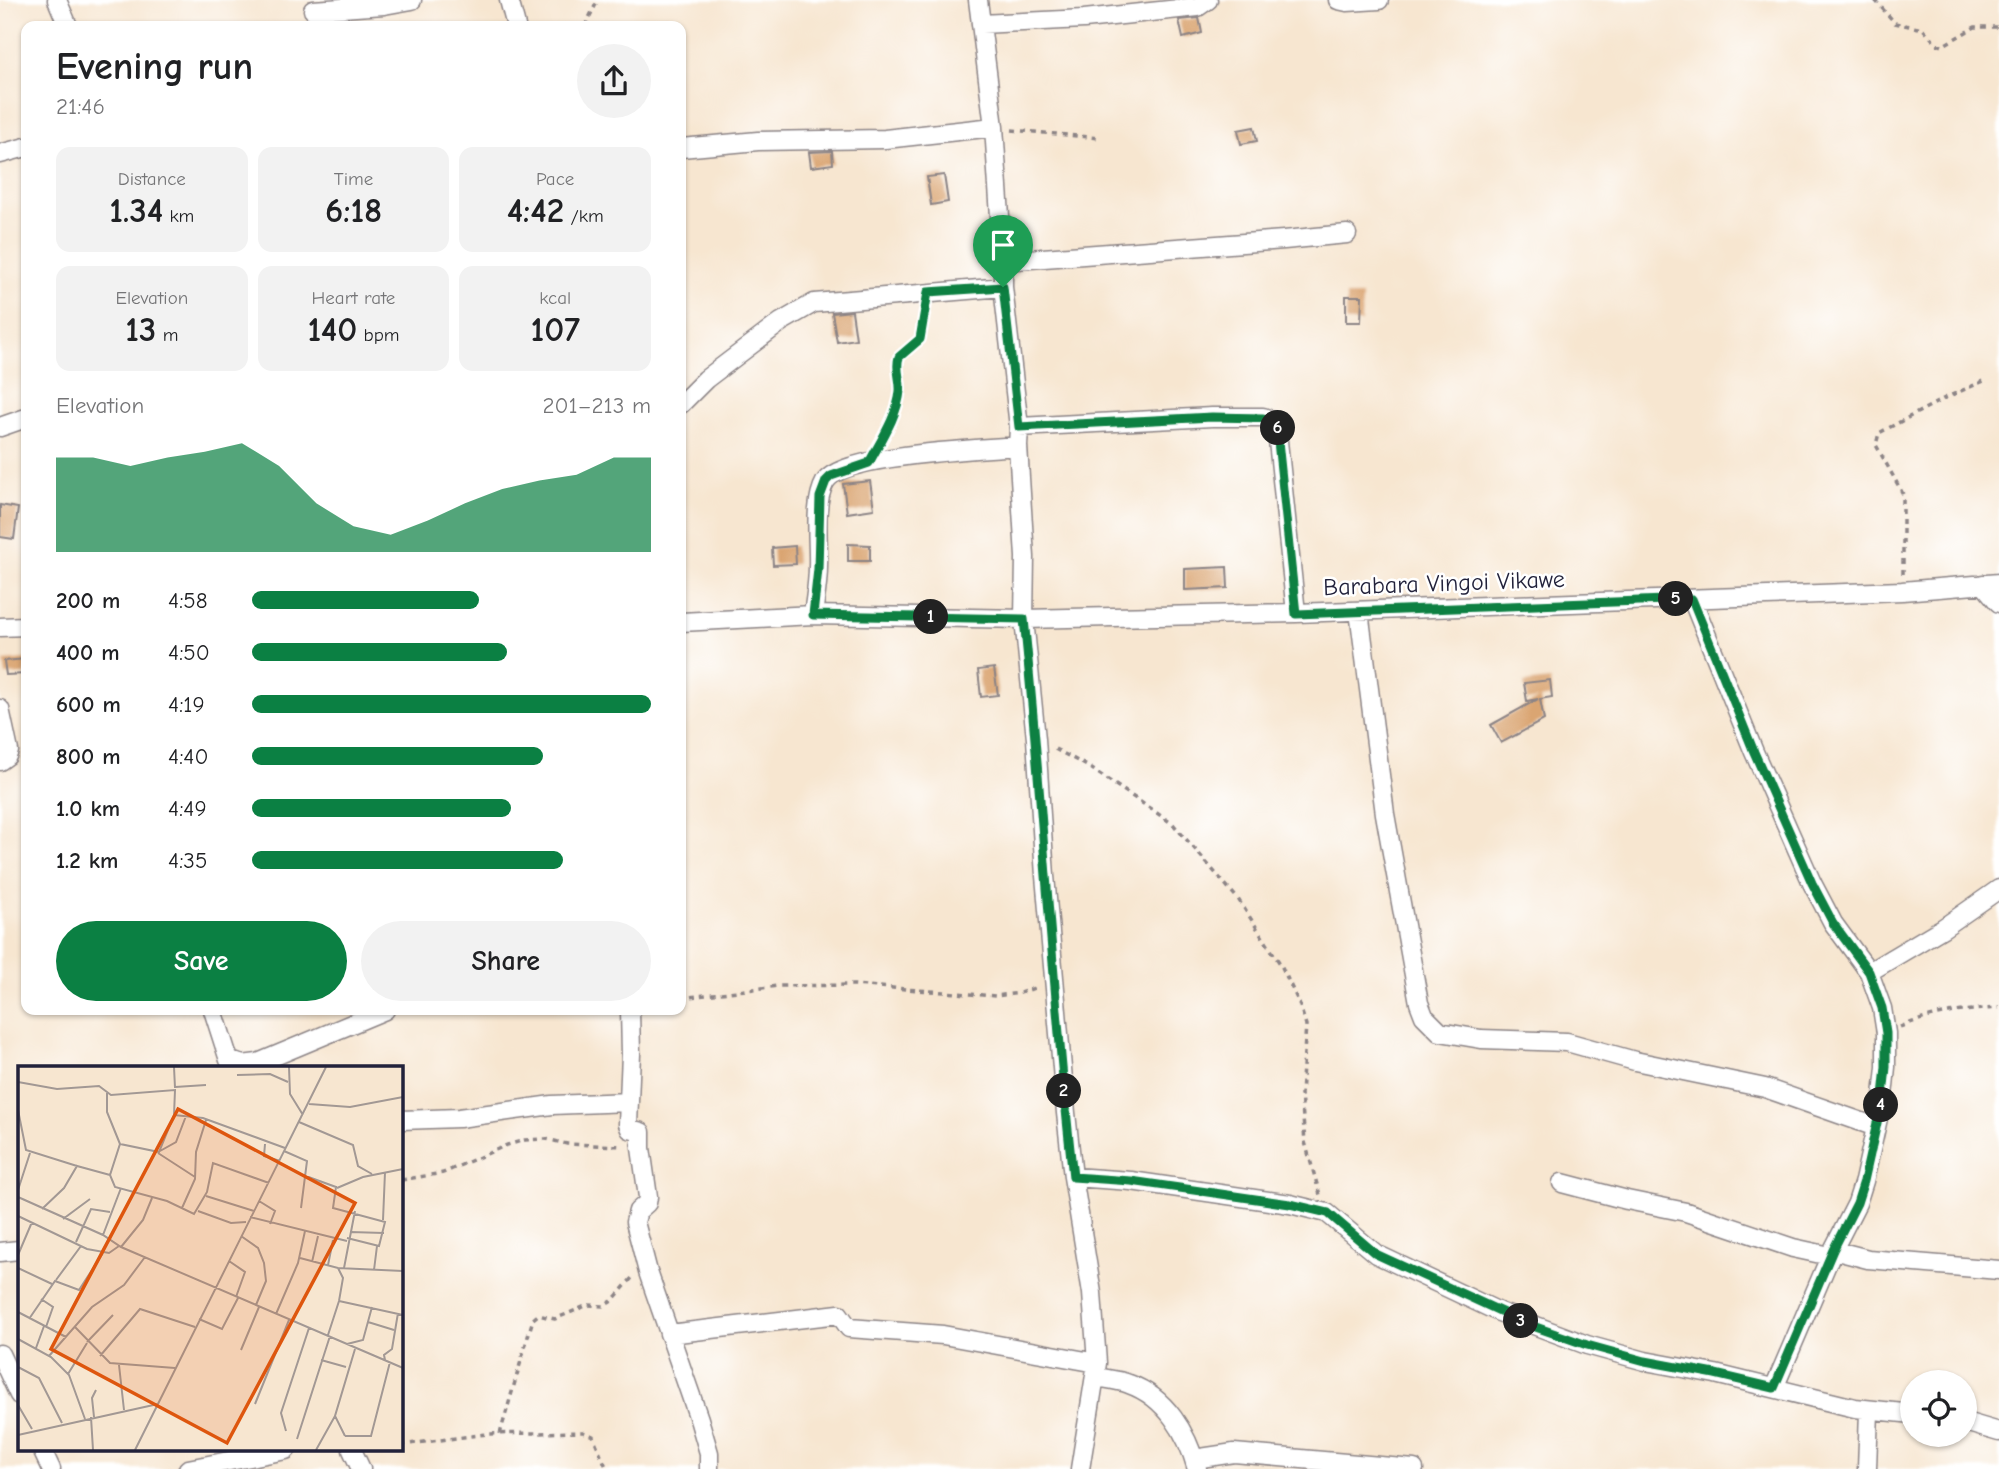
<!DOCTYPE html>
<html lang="en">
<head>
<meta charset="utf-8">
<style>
  :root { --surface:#fff; --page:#f2f2f2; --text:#202124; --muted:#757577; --accent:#0b8043 }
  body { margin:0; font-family:"Comic Neue",sans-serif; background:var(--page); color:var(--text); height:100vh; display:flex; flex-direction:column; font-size:26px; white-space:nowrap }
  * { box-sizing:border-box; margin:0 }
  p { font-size:23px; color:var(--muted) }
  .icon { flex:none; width:38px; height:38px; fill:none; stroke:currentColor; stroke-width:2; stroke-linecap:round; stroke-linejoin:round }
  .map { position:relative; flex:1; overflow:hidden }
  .sheet { position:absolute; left:21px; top:21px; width:665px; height:994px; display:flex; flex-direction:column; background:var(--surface); border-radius:14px; box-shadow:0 2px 5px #0004 }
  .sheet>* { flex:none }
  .buttons { position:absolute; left:1900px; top:1370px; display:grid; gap:14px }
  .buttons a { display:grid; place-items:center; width:77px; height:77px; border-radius:50%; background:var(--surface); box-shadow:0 2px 5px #0004; font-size:35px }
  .pin { position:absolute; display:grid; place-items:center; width:60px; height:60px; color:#fff; margin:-72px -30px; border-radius:50% 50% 50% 0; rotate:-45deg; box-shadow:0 0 7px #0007 }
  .pin .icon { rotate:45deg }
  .km { position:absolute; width:35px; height:35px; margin:-18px; border-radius:50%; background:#222; color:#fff; font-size:19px; line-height:35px; text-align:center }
  .round { display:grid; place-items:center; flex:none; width:74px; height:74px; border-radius:37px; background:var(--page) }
  .headline { display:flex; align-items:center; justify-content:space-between; height:119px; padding:0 35px }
  h1 { font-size:38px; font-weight:800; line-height:52px }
  .metrics { display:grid; grid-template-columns:repeat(3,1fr); gap:10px; height:119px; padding:7px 35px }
  .metrics div { display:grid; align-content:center; border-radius:14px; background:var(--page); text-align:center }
  .metrics b { font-size:35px; font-weight:800 }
  .metrics small { font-size:19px; font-weight:400 }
  .metrics p { font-size:19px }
  .chart { height:196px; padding:14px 35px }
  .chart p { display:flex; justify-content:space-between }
  .chart svg { width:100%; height:126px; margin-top:7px; fill:var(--accent); opacity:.7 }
  .cta { display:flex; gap:14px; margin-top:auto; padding:14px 35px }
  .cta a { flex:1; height:80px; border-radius:42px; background:var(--accent); color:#fff; font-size:28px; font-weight:800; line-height:80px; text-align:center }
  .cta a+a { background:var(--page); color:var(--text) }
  ul { padding:0 35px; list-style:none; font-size:23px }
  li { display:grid; grid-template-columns:112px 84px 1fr; align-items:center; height:52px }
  li i { height:18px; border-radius:9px; background:var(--accent) }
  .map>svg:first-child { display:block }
</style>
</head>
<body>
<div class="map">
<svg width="1999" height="1469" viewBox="0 0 1999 1469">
  <rect width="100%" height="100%" fill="#fff"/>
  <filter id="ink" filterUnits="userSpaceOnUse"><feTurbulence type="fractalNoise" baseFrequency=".0143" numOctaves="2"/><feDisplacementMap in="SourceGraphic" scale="14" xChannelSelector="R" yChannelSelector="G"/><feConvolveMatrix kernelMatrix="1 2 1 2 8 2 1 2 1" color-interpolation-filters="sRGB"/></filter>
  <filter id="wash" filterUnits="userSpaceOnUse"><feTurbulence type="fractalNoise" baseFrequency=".00686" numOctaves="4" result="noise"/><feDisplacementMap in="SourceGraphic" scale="28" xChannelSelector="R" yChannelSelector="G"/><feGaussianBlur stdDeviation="1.57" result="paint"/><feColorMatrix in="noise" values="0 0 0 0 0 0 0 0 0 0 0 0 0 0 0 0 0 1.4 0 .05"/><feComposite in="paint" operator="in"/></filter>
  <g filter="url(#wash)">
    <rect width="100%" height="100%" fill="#f7e6d0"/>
    <g id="blocks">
      <path fill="#daa572" d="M 1199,18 L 1202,33 L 1183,38 L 1179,20 Z
        M 1254,127 L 1257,141 L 1241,144 L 1238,130 Z
        M 832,151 L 833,164 L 811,167 L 809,152 Z
        M 944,175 L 948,202 L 931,205 L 927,177 Z
        M 1346,296 L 1362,296 L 1361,322 L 1346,322 Z
        M 852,311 L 856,339 L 837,342 L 832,313 Z
        M 870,481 L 874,509 L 847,513 L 843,484 Z
        M 0,505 L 18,508 L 14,539 L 0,537 Z
        M 848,544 L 870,545 L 870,561 L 848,561 Z
        M 795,546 L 796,564 L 773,565 L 772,548 Z
        M 1227,567 L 1228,588 L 1185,590 L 1185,569 Z
        M 26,659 L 26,674 L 6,675 L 4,661 Z
        M 994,668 L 998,695 L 981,697 L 978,670 Z
        M 1550,680 L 1552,697 L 1540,699 L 1544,720 L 1501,743 L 1491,725 L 1538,699 L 1527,701 L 1524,683 Z"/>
    </g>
  </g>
  <g filter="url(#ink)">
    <use href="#blocks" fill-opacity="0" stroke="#8c8486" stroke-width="2"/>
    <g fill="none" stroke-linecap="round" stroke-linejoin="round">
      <defs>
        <path id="minor" d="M 57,0 L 68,26
          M 509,0 L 516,26
          M 978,0 L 994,127 L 1003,261 L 1003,287 L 1019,427 L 1018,446 L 1025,557 L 1024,619 L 1036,739 L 1045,876 L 1066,1113 L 1073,1177 L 1092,1293 L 1097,1363 L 1080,1469
          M 1338,0 L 1347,2 L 1379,0
          M 313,10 L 384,5 L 412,0
          M 981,24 L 1084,19 L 1198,7 L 1208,0
          M 681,148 L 758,141 L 885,139 L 994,127
          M 0,154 L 26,147
          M 1003,261 L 1284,240 L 1347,234
          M 681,404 L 706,379 L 781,322 L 814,303 L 1003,287
          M 0,427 L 26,418
          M 1019,427 L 1212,417 L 1263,417 L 1276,422 L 1296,613
          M 1983,584 L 1999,603
          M 1692,599 L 1754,752 L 1812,883 L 1833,923 L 1869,972 L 1882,1008 L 1886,1033 L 1886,1067 L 1883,1096 L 1864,1181 L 1857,1203 L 1833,1250 L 1774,1388
          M 1359,611 L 1385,814 L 1419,1003 L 1424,1016 L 1440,1032 L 1481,1039 L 1567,1042 L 1635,1061 L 1765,1088 L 1876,1127
          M 813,615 C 815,599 818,583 818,567 C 819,543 813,503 825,482 C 841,454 984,449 1018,446
          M 681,622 L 813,615 L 1024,619 L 1296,613 L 1902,591 L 1999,583
          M 0,627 L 26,626
          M 0,709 L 9,751 L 7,756 L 0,761
          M 1869,972 L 1943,928 L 1999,889
          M 213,1010 L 229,1060 L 242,1065 L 258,1063 L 385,1010
          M 630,1010 L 631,1054 L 628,1124 L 630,1129 L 641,1132 L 641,1148 L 648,1197 L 647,1203 L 638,1211 L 635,1222 L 648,1272 L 699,1419 L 709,1453 L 709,1469
          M 401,1120 L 459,1118 L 552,1105 L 629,1102
          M 1073,1177 L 1131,1181 L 1290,1204 L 1327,1213 L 1376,1254 L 1499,1312 L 1587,1345 L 1645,1361 L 1715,1374 L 1855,1408 L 1913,1414
          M 1562,1183 L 1627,1200 L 1686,1212 L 1793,1248 L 1830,1256
          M 1833,1250 L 1868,1259 L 1999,1270
          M 0,1252 L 19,1250
          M 669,1334 L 839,1314 L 849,1328 L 943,1335 L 1097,1363
          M 0,1354 L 19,1395
          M 1096,1377 C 1106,1379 1119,1380 1129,1384 C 1166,1397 1187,1433 1197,1469
          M 1965,1422 L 1999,1432
          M 42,1450 L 51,1469
          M 352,1450 L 361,1469
          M 1194,1459 L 1234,1453 L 1414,1469
          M 188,1469 L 286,1450
          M 1867,1469 L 1869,1411"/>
      </defs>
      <use href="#minor" stroke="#8c8486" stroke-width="21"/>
      <path stroke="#8c8486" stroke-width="3.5" stroke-dasharray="5 5" stroke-linecap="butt" d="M 1875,0 L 1895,23 L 1923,29 L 1937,44 L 1942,46 L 1975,27 L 1999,27
        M 585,26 L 598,0
        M 1012,130 L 1100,138
        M 880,443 L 890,423 L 900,390 L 897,362 L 904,351 L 920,339 L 925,312
        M 1903,574 L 1903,494 L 1876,445 L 1879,433 L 1945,398 L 1986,380
        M 1055,749 L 1089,767 L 1173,824 L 1238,899 L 1281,965 L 1299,1003 L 1306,1025 L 1301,1094 L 1305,1142 L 1320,1195
        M 681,998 L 778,986 L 854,985 L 995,996 L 1020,993 L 1037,987
        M 1900,1027 C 1933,1013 1964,1010 1999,1008
        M 401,1180 L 443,1173 L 507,1145 L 525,1140 L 546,1139 L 567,1144 L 622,1146
        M 500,1434 L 533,1319 L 538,1315 L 555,1319 L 588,1305 L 604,1306 L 612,1301 L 632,1278
        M 401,1445 L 487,1434 L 583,1432 L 593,1436 L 607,1469"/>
      <use href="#minor" stroke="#fff" stroke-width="18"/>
    </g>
  </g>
  <g fill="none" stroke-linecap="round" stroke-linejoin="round" filter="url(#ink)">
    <defs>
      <path id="route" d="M 1003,287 L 1019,427 L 1212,417 L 1263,418 L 1276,422 L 1296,614 L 1692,599 L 1754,752 L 1812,883 L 1833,923 L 1869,972 L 1882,1008 L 1886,1033 L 1886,1067 L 1883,1096 L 1864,1181 L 1857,1203 L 1833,1250 L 1774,1388 L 1715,1374 L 1645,1361 L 1587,1345 L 1530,1325 L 1376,1254 L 1328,1213 L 1290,1204 L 1131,1181 L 1073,1177 C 1052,991 1043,805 1024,619 L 813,615 L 818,569 L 820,497 L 826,481 L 831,476 L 869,463 C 880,442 898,415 900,391 C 901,379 895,369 899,357 L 920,339 L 928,292 Z"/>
    </defs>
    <use href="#route" stroke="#fff" stroke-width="14"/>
    <use href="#route" stroke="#0b8043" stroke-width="9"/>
  </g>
  <g text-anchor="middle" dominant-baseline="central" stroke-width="5" stroke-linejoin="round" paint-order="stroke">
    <g font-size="24" fill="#22223b" stroke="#fff">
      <text transform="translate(1444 583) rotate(-2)">Barabara Vingoi Vikawe</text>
    </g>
  </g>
  <g transform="translate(18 1066)">
    <rect width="385" height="385" fill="#f7e6d0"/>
    <path fill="none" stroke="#a29894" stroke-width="2" d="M 156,1 L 157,22M 271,1 L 272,28 L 285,49M 219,9 L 252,8 L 270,16M 0,16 L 39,23 L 81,20 L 93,29 L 157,24 L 156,49M 157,21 L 188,19M 89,27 L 89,46 L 102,78M 291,38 L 332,41 L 385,31M 0,44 L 8,84 L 59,100M 281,56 L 335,79 L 340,100 L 354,108M 247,78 L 246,90 L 262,95M 142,85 L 158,76 L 168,50M 266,85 L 289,95 L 283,142M 140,87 L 177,111M 92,109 L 97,121 L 149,135 L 176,148 L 189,126 L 195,97 L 251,117M 285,109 L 318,121 L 315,142 L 367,156 L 361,180 L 329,172M 319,122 L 345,111 L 385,103M 0,124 L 12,87M 188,130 L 236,145M 0,131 L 85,169 L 103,181 L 385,302M 241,135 L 257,145 L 252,158M 164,142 L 177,113 L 178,86 L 188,54M 24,143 L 46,122 L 59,100 L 92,109 L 102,78 L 141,86 L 156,49 L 185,52 L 267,82M 180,145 L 213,157 L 228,156M 0,150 L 69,183 L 91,187 L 101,180M 232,151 L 329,175M 45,153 L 72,133M 365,154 L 367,106M 332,166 L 366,167M 85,169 L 103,122M 223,170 L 240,182 L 246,197 L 248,215 L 238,239M 58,176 L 73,143 L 92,146M 103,181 L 125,154 L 134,132M 0,189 L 14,156M 282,192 L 320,202 L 385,205M 211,195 L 227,206 L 218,231M 294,196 L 300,170M 310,199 L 315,174M 0,202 L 34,218M 326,202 L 337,145M 356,204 L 359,180M 38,214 L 63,180M 23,233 L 35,241 L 28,261M 321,235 L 385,249M 0,246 L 48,271M 258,248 L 280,197 L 287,165M 11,253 L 37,215 L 61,224 L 85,187M 181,253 L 204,263 L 220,232M 350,256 L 376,264M 57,261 L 92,297 L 157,302M 310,269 L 321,235 L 325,212 L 320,202M 0,273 L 33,291 L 51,309 L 67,353M 69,276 L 95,249M 329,278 L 345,274 L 354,241M 18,282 L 26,260M 223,284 L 241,241M 31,290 L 74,241 L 106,219 L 127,191M 82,290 L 122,243 L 177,261M 303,294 L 328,301M 367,294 L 366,289 L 374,283 L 380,247M 101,299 L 106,344M 0,301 L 21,312 L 44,357M 50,308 L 69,277M 237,338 L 271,254M 0,339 L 14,363M 73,351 L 75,384M 76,351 L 74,332 L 78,324M 268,365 L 263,347 L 291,262M 0,369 L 140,338M 327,370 L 353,370 L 372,296M 327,370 L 317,350 L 337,283M 279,373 L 312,270M 117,384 L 308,1M 298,384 L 317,350"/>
    <path fill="#de560e" fill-opacity="0.15" stroke="#de560e" stroke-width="3.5" d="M 160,43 L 337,137 L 209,377 L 33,283 Z"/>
    <rect width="385" height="385" fill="none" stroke="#22223b" stroke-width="3.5"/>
  </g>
</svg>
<div class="buttons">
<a><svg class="icon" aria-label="locate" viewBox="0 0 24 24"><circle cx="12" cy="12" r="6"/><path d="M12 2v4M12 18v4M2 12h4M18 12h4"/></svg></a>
</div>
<div class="pin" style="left:1003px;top:287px;background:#1e9e55"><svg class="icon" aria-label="arrive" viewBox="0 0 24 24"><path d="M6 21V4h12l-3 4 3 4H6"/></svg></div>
<b class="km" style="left:931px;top:617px">1</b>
<b class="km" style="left:1064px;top:1091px">2</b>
<b class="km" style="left:1521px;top:1321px">3</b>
<b class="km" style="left:1881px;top:1105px">4</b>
<b class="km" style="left:1676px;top:599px">5</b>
<b class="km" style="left:1278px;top:428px">6</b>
<section class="sheet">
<div class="headline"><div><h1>Evening run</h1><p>21:46</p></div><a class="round"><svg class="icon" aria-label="share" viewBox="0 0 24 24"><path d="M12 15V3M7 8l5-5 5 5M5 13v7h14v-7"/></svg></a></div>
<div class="metrics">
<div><p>Distance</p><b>1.34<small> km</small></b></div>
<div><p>Time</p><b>6:18</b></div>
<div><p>Pace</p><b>4:42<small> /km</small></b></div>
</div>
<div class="metrics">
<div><p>Elevation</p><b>13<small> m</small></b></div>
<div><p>Heart rate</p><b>140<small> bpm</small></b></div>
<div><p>kcal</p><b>107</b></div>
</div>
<div class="chart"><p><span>Elevation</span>201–213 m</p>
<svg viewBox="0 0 160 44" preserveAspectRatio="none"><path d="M0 44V11L10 11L20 14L30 11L40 9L50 6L60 14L70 27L80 35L90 38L100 33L110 27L120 22L130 19L140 17L150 11L160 11V44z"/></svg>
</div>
<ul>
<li><b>200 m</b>4:58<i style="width:57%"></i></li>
<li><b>400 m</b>4:50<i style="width:64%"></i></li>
<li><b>600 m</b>4:19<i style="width:100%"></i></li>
<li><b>800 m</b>4:40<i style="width:73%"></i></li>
<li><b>1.0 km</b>4:49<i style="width:65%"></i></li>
<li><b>1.2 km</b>4:35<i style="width:78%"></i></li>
</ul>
<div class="cta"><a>Save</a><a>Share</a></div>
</section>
</div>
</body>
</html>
